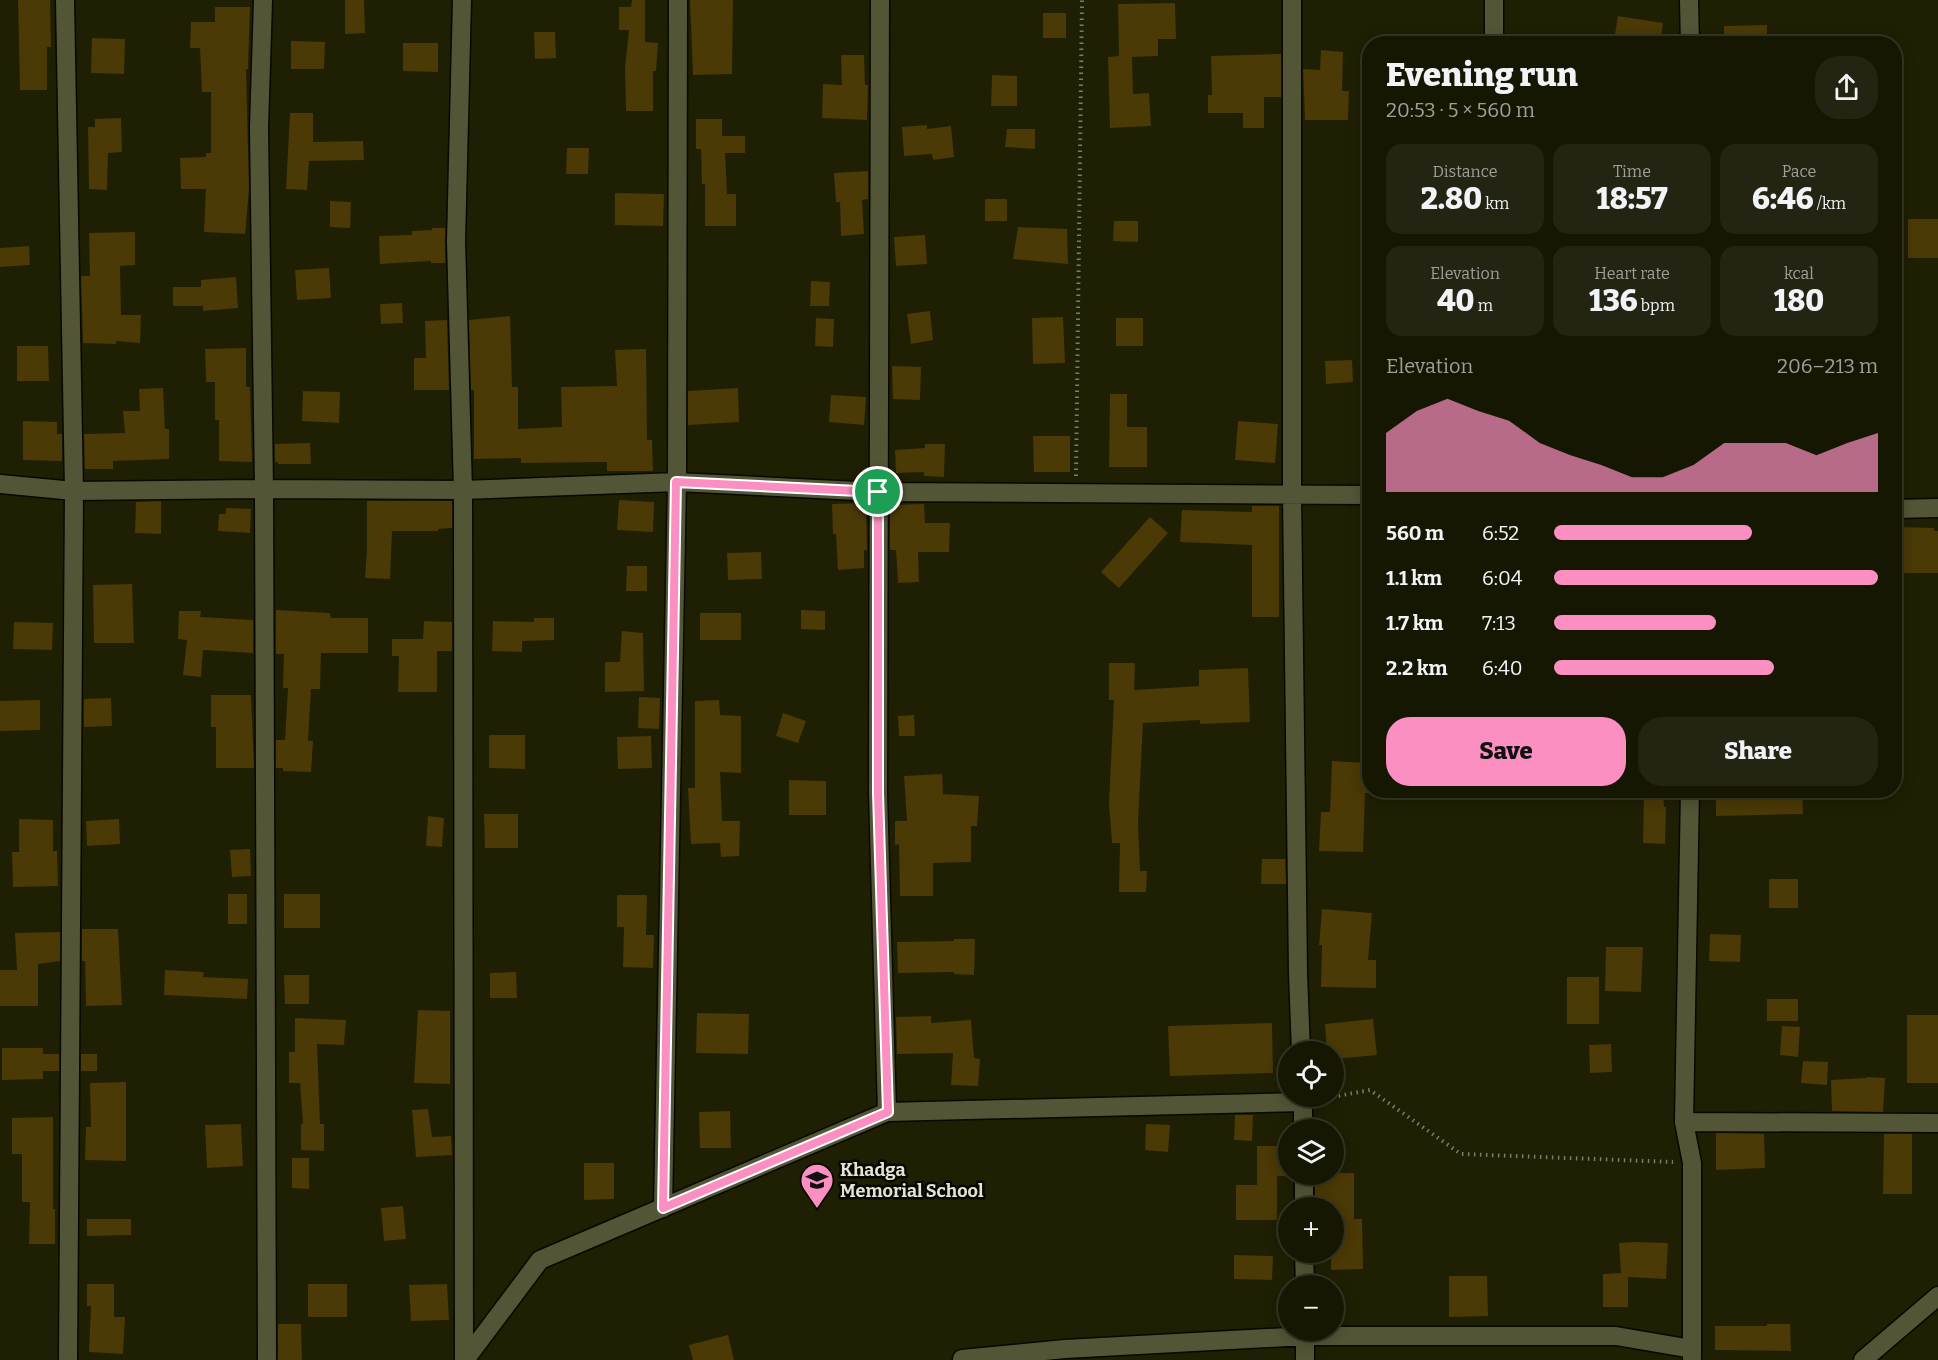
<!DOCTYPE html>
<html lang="en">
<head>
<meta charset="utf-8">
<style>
  :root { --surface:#161702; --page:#232411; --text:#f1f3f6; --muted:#9e9f99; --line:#353624; --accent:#fc8fc1 }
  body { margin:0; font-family:Bitter,serif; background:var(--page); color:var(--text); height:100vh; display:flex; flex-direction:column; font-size:22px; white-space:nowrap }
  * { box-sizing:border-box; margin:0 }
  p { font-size:20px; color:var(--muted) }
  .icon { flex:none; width:33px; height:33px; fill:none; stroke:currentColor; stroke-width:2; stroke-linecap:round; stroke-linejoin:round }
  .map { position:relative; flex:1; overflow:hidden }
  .details { position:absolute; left:1362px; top:36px; width:540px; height:762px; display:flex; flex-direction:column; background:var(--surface); border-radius:24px; box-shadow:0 3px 15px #0003,0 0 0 2px var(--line) }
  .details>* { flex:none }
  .tools { position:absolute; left:1278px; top:1041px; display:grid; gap:12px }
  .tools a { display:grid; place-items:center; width:66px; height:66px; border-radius:50%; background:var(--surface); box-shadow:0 3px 15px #0003,0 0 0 2px var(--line); font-size:30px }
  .pin { position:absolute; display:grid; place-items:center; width:51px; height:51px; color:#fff; margin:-26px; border:3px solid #fff; border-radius:50%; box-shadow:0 2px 6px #0007 }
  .round { display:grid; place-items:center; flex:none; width:63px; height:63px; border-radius:24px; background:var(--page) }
  .headline { display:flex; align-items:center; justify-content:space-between; height:102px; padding:0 24px }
  h1 { font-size:33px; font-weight:800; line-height:45px }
  .figures { display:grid; grid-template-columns:repeat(3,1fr); gap:9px; height:102px; padding:6px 24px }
  .figures div { display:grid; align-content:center; border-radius:15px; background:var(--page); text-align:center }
  .figures b { font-size:30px; font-weight:800 }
  .figures small { font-size:16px; font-weight:400 }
  .figures p { font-size:16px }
  .chart { height:168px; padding:12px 24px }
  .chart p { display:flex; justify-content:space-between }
  .chart svg { width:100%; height:108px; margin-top:6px; fill:var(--accent); opacity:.7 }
  .primary-button { display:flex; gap:12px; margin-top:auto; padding:12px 24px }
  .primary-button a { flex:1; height:69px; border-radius:24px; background:var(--accent); color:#111; font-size:24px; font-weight:800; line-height:69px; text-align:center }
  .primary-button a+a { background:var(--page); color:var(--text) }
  ul { padding:0 24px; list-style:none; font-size:20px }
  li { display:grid; grid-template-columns:96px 72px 1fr; align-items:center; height:45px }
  li i { height:15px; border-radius:8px; background:var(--accent) }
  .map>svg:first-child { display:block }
</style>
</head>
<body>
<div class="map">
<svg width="1938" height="1360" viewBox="0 0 1938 1360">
  <rect width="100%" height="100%" fill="#1e1f03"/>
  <path fill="#4b3906" d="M 18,0 L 50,0 L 51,47 L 47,47 L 47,90 L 20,90 Z
    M 345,0 L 364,0 L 365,33 L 345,34 Z
    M 632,0 L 645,0 L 645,42 L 658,43 L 656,71 L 653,71 L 653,111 L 626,111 L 625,68 L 629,30 L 619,30 L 619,7 L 631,7 Z
    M 690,0 L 733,0 L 732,74 L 693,75 Z
    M 1175,3 L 1176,39 L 1158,39 L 1158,56 L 1132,57 L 1133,94 L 1149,93 L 1151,126 L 1110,128 L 1108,57 L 1119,56 L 1118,4 Z
    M 215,7 L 250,7 L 248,69 L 246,69 L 249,189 L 245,234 L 204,232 L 206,189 L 181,189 L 180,158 L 206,157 L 206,153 L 211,153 L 211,92 L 202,92 L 200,48 L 190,48 L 191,22 L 215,22 Z
    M 1043,13 L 1066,13 L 1066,38 L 1043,38 Z
    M 1618,16 L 1663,23 L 1660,44 L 1634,44 L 1614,40 Z
    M 1767,25 L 1767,44 L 1724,44 L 1724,26 Z
    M 534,32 L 555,32 L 556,58 L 535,59 Z
    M 92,38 L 125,39 L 124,74 L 91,73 Z
    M 291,41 L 325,42 L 324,69 L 291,69 Z
    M 403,43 L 438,43 L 438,72 L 403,71 Z
    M 1321,50 L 1343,52 L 1342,91 L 1349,91 L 1348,120 L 1305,120 L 1303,69 L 1320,70 Z
    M 1281,54 L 1281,97 L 1264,97 L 1264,128 L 1243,128 L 1243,113 L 1208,113 L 1208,95 L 1212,95 L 1211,56 Z
    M 841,55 L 864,55 L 865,85 L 868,85 L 867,120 L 822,118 L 823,84 L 842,85 Z
    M 992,75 L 1017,76 L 1017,106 L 991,106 Z
    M 290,113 L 313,113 L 313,142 L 363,141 L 364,160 L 309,161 L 307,190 L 286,189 Z
    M 121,118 L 122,152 L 108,153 L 107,190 L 89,189 L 88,127 L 95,127 L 95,119 Z
    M 696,119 L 722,119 L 722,136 L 745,136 L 745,153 L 725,153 L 727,194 L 736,194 L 736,226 L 705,226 L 705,184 L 702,184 L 701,149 L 696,149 Z
    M 927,125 L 927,129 L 951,126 L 954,157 L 933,160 L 932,154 L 904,156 L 902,127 Z
    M 1007,129 L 1035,129 L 1035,149 L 1005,147 Z
    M 567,148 L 589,148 L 588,174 L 566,174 Z
    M 868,171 L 868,199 L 862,200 L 864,234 L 841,236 L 840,202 L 836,202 L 834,173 Z
    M 615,193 L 664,194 L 663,226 L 615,225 Z
    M 985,199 L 1007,199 L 1007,221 L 985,221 Z
    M 330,201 L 351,202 L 350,228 L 330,227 Z
    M 1908,219 L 1938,219 L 1938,258 L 1908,258 Z
    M 1114,221 L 1138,221 L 1138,242 L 1113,241 Z
    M 1018,227 L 1067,229 L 1068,264 L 1013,259 Z
    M 432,228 L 445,228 L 445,263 L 431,263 L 431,261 L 380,264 L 379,236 L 412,235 L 412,231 L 432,230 Z
    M 135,232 L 135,265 L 120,266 L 121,315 L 141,315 L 140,343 L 116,341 L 116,344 L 83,343 L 81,276 L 90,276 L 89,233 Z
    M 925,235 L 927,264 L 896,266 L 894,237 Z
    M 29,246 L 30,265 L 0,267 L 0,248 Z
    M 329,268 L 331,298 L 297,300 L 295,270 Z
    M 236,277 L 238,308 L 203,311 L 203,306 L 173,306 L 173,287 L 201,287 L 201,280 Z
    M 811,281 L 830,282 L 829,306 L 810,306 Z
    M 402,303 L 403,323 L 381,324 L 380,304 Z
    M 930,311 L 933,340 L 911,344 L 907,314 Z
    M 510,316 L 512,387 L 518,387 L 518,429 L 562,427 L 561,387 L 617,386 L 615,350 L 646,349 L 647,440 L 652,440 L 653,471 L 607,471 L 607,462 L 521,463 L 521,458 L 474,459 L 474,390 L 471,390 L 469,320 Z
    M 1063,317 L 1065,363 L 1033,364 L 1032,318 Z
    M 816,318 L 834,319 L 833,347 L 815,346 Z
    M 1116,318 L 1143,318 L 1143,346 L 1116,346 Z
    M 447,320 L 449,390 L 414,390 L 414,358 L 426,358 L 425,321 Z
    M 17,346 L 48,346 L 49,381 L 17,381 Z
    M 246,348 L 246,387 L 250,387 L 252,462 L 219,461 L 219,420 L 215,420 L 215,382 L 206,382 L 205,349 Z
    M 1352,360 L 1353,382 L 1326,384 L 1325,361 Z
    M 892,366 L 921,367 L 920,400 L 893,399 Z
    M 163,388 L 165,429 L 169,429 L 169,459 L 113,461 L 113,469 L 85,469 L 84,434 L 125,433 L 123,411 L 140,411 L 139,389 Z
    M 738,388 L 739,422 L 688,425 L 688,391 Z
    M 303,391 L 340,392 L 339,423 L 302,421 Z
    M 1110,394 L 1127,394 L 1127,427 L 1147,427 L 1147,467 L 1109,467 Z
    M 831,395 L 866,397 L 864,425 L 829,422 Z
    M 23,421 L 57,422 L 57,434 L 62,434 L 62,461 L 23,460 Z
    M 1238,421 L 1278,424 L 1275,463 L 1235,460 Z
    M 1033,436 L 1070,436 L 1070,472 L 1034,472 Z
    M 310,443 L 311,464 L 278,464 L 278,462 L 275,462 L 275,444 Z
    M 925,444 L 945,444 L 944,477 L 924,476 L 924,472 L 896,473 L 895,450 L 925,448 Z
    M 619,500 L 654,502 L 653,532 L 617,530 Z
    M 161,501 L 161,534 L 135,533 L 136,502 Z
    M 367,501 L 452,501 L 452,528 L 438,529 L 438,531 L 392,531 L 390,579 L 365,578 L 367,549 Z
    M 866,503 L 867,550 L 864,550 L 864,568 L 838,570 L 836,534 L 833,534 L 832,504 Z
    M 924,504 L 925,523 L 950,523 L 949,552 L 918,552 L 919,582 L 898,583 L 896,550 L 890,550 L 890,505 Z
    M 1252,506 L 1279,506 L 1279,617 L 1252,617 L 1252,545 L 1180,542 L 1182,510 L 1252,512 Z
    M 226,508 L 251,509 L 250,533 L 218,531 L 219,514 L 226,514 Z
    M 1150,517 L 1168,533 L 1119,588 L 1101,572 Z
    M 1895,527 L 1934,528 L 1934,531 L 1938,531 L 1938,573 L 1894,573 Z
    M 761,552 L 762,579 L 728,580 L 727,553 Z
    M 627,566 L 647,566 L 647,591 L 626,591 Z
    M 132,584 L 134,643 L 94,643 L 93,585 Z
    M 276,610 L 330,613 L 331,618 L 368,618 L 368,653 L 321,653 L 320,689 L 311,689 L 308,741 L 313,741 L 311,772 L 283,771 L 283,768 L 276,768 L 276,740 L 285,740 L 288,688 L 283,688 L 284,654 L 276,654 Z
    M 801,610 L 825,611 L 825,630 L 801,629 Z
    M 179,611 L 201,611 L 200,617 L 253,620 L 253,653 L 203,650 L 201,677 L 183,675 L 187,640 L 178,639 Z
    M 700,613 L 741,613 L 741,640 L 700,640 Z
    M 534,618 L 554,618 L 554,640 L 522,641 L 522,652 L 492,651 L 493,621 L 534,622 Z
    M 424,621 L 452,622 L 452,651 L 437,651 L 437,692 L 398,692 L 399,656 L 392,656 L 392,639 L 423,639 Z
    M 14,622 L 53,623 L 52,650 L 13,649 Z
    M 622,631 L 643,633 L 644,691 L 605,692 L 605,662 L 620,662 Z
    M 1109,663 L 1135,663 L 1134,690 L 1199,686 L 1199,670 L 1248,668 L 1250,722 L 1200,724 L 1200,720 L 1143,723 L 1138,822 L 1140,871 L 1147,871 L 1146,892 L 1119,892 L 1120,843 L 1112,843 L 1109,803 L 1114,700 L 1109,700 Z
    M 211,695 L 251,695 L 254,768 L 216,768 L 216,727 L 211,727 Z
    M 639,697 L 660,698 L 659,729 L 638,728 Z
    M 111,698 L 112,726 L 84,727 L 84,699 Z
    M 40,700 L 40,730 L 0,731 L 0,701 Z
    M 719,700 L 720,715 L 741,716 L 741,773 L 720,772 L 722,821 L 740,821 L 739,856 L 721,857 L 720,843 L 691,844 L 688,788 L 695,788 L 695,701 Z
    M 783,713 L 806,721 L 798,743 L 776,736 Z
    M 914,715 L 915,736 L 899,736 L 898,716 Z
    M 489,735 L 525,735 L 525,769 L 489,768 Z
    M 651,736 L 652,768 L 618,769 L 617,737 Z
    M 1332,761 L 1370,763 L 1370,793 L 1365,793 L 1363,852 L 1319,851 L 1321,812 L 1330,812 Z
    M 942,774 L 943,794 L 979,796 L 977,826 L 971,826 L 971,862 L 933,863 L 933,896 L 900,896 L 899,844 L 895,845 L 895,821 L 907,821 L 904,776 Z
    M 789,780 L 826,781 L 826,815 L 789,815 Z
    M 1644,790 L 1663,790 L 1664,807 L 1666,807 L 1665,844 L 1643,843 Z
    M 1716,790 L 1802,790 L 1803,814 L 1716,816 Z
    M 484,814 L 518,814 L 518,848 L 485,848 Z
    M 428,816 L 444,818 L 442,847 L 426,846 Z
    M 19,819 L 53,820 L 53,851 L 57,851 L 58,886 L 13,887 L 12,852 L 19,852 Z
    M 119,819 L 120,844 L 87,846 L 86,821 Z
    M 250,849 L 251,876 L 232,877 L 230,850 Z
    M 1262,859 L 1285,859 L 1286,884 L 1261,884 Z
    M 1769,879 L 1798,879 L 1798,908 L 1769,908 Z
    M 228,894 L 247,894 L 247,924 L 228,924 Z
    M 284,894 L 320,894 L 320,928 L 284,928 Z
    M 617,895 L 647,895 L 646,935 L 654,935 L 653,968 L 623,967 L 624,927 L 617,927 Z
    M 1322,909 L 1372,913 L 1368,960 L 1376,960 L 1376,988 L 1321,987 L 1322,945 L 1319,945 Z
    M 82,929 L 118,929 L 122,1005 L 86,1006 L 85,961 L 82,961 Z
    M 60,932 L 60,961 L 38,964 L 38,1006 L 0,1006 L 0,970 L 17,970 L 15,933 Z
    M 1710,934 L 1741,935 L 1740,962 L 1709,961 Z
    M 954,939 L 975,939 L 974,975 L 954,974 L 954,972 L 898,973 L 897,942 L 954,941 Z
    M 1606,947 L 1643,947 L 1641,992 L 1605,991 Z
    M 165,970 L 204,972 L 203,977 L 248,979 L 247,999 L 164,995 Z
    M 516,972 L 517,998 L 490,998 L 490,973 Z
    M 284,975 L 309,975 L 309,1004 L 285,1004 Z
    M 1567,977 L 1599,977 L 1599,1024 L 1567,1024 Z
    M 1767,999 L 1798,999 L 1798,1021 L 1767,1021 Z
    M 418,1010 L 450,1011 L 450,1084 L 414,1083 Z
    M 697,1013 L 749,1014 L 748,1054 L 696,1053 Z
    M 1907,1015 L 1938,1015 L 1938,1083 L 1907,1083 Z
    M 931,1016 L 931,1023 L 971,1020 L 974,1058 L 980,1059 L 978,1086 L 951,1085 L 953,1053 L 897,1054 L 896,1017 Z
    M 295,1018 L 346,1020 L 344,1045 L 317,1044 L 320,1124 L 324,1124 L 324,1151 L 301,1150 L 301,1124 L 303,1124 L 300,1083 L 289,1083 L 289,1052 L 295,1052 Z
    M 1373,1019 L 1377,1055 L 1334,1059 L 1334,1052 L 1327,1052 L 1325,1024 Z
    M 1272,1023 L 1273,1073 L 1170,1076 L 1168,1026 Z
    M 1782,1026 L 1800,1027 L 1798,1057 L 1780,1055 Z
    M 1611,1044 L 1612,1072 L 1590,1073 L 1589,1045 Z
    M 2,1048 L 43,1048 L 43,1054 L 59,1054 L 59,1071 L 43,1071 L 43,1079 L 2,1080 Z
    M 81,1054 L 97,1054 L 97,1071 L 81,1071 Z
    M 1803,1061 L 1828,1062 L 1827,1085 L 1801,1083 Z
    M 1866,1077 L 1885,1078 L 1883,1112 L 1832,1111 L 1831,1080 L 1866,1078 Z
    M 126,1082 L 126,1161 L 85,1160 L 86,1127 L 91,1127 L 90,1083 Z
    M 428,1109 L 432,1137 L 451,1136 L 452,1155 L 416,1157 L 412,1110 Z
    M 730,1111 L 731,1148 L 700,1148 L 699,1112 Z
    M 1235,1115 L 1253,1115 L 1252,1141 L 1234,1140 Z
    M 53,1117 L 53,1209 L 55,1209 L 55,1244 L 29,1244 L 30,1202 L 22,1202 L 22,1154 L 12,1154 L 12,1118 Z
    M 241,1124 L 243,1166 L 207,1168 L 205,1125 Z
    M 1146,1124 L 1170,1125 L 1168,1152 L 1145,1150 Z
    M 1716,1133 L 1764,1134 L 1765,1168 L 1716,1170 Z
    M 1884,1134 L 1912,1134 L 1912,1194 L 1883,1194 Z
    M 1257,1146 L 1288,1146 L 1288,1176 L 1277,1176 L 1277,1220 L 1236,1220 L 1236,1185 L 1257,1185 Z
    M 292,1158 L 309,1158 L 309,1189 L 292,1188 Z
    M 584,1163 L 614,1163 L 614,1199 L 584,1200 Z
    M 1334,1173 L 1354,1173 L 1354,1219 L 1362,1219 L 1363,1269 L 1331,1270 L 1331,1252 L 1334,1252 L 1334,1203 L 1315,1203 L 1315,1174 L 1334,1174 Z
    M 403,1206 L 406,1239 L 384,1241 L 381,1208 Z
    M 87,1219 L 131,1219 L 131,1235 L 87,1236 Z
    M 1636,1242 L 1668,1243 L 1666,1279 L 1628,1277 L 1628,1307 L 1603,1307 L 1603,1274 L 1621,1273 L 1619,1243 Z
    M 1234,1255 L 1273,1256 L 1272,1280 L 1234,1279 Z
    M 1449,1276 L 1487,1276 L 1488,1316 L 1449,1317 Z
    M 87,1284 L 114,1284 L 114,1317 L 125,1317 L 123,1354 L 89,1352 L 91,1306 L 87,1306 Z
    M 308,1284 L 347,1284 L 347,1317 L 308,1317 Z
    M 447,1284 L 449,1320 L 411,1321 L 409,1285 Z
    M 278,1324 L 301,1324 L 302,1360 L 278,1360 Z
    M 1767,1324 L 1790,1324 L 1791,1351 L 1715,1350 L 1715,1326 L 1767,1326 Z
    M 728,1335 L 734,1360 L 693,1360 L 689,1345 Z"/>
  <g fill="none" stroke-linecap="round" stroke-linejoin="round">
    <defs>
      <path id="street" d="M 65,0 L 74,491 L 68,1360
        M 263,0 L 259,128 L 264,489 L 267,1360
        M 462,0 L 456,241 L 463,490 L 464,1360
        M 880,0 L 878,793 L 887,1112
        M 1292,0 L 1292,494 L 1298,973 L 1301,1052
        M 1689,0 L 1690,44
        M 1494,44 L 1494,0
        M 0,484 L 74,491 L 264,489 L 463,490 L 677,482 L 878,492 L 1370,495
        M 1894,509 L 1938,508
        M 1690,790 L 1684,1122 L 1692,1163 L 1692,1358
        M 1303,1096 L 1303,1130
        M 1684,1122 L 1938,1123
        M 1304,1174 L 1304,1208
        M 663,1208 L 677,482 L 678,0
        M 1304,1252 L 1305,1286
        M 1305,1330 L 1305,1360
        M 962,1359 L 1065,1349 L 1305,1336 L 1616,1336 L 1692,1349
        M 465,1360 L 540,1260 L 887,1112 L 1303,1102
        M 1863,1360 L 1938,1296"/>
    </defs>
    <use href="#street" stroke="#080900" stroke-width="21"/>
    <path stroke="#7c7e67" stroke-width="4" stroke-dasharray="1.5 4.5" stroke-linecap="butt" d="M 1076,476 L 1082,0
      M 1321,1099 L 1370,1090 L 1461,1154 L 1673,1162"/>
    <use href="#street" stroke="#535537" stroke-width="18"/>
  </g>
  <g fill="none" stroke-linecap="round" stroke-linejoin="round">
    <defs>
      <path id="route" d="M 676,482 L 878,492 L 878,793 L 888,1112 L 663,1208 Z"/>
    </defs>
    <use href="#route" stroke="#fff" stroke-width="12"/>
    <use href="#route" stroke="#fc8fc1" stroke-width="8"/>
  </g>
  <defs>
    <symbol id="school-pin" viewBox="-11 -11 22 30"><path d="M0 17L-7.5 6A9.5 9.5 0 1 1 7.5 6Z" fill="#fc8fc1" stroke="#080801"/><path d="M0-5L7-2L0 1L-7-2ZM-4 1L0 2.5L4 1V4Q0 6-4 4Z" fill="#111"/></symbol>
  </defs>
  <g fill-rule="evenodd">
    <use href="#school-pin" x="798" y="1161" width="38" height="52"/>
  </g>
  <g text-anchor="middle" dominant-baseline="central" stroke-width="5" stroke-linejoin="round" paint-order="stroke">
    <g font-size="18" font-weight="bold" fill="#e3e5d4" stroke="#080801" text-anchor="start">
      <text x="840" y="1170">Khadga<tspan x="840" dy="21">Memorial School</tspan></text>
    </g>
  </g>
</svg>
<div class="tools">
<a><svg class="icon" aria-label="locate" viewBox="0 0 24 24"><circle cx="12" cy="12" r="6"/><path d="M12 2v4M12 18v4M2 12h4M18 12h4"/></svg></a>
<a><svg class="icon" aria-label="layers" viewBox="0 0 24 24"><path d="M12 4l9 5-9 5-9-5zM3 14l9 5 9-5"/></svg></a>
<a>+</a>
<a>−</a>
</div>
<div class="pin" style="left:878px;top:492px;background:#1e9e55"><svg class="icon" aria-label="arrive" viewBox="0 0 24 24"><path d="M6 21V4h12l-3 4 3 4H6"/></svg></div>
<section class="details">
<div class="headline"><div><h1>Evening run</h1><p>20:53 · 5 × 560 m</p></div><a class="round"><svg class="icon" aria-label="share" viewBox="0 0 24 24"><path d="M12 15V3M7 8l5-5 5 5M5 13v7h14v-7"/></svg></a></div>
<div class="figures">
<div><p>Distance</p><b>2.80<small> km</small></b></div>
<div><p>Time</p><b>18:57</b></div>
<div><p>Pace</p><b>6:46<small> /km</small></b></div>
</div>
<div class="figures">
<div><p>Elevation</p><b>40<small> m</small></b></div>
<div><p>Heart rate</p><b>136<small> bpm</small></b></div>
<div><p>kcal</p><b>180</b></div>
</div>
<div class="chart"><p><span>Elevation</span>206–213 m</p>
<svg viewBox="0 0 160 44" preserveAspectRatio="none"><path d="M0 44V20L10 11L20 6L30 11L40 15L50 24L60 29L70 33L80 38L90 38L100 33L110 24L120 24L130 24L140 29L150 24L160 20V44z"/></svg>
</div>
<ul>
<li><b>560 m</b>6:52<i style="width:61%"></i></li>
<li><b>1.1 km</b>6:04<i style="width:100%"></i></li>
<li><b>1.7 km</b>7:13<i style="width:50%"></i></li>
<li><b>2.2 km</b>6:40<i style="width:68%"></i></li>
</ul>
<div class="primary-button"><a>Save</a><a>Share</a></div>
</section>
</div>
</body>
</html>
